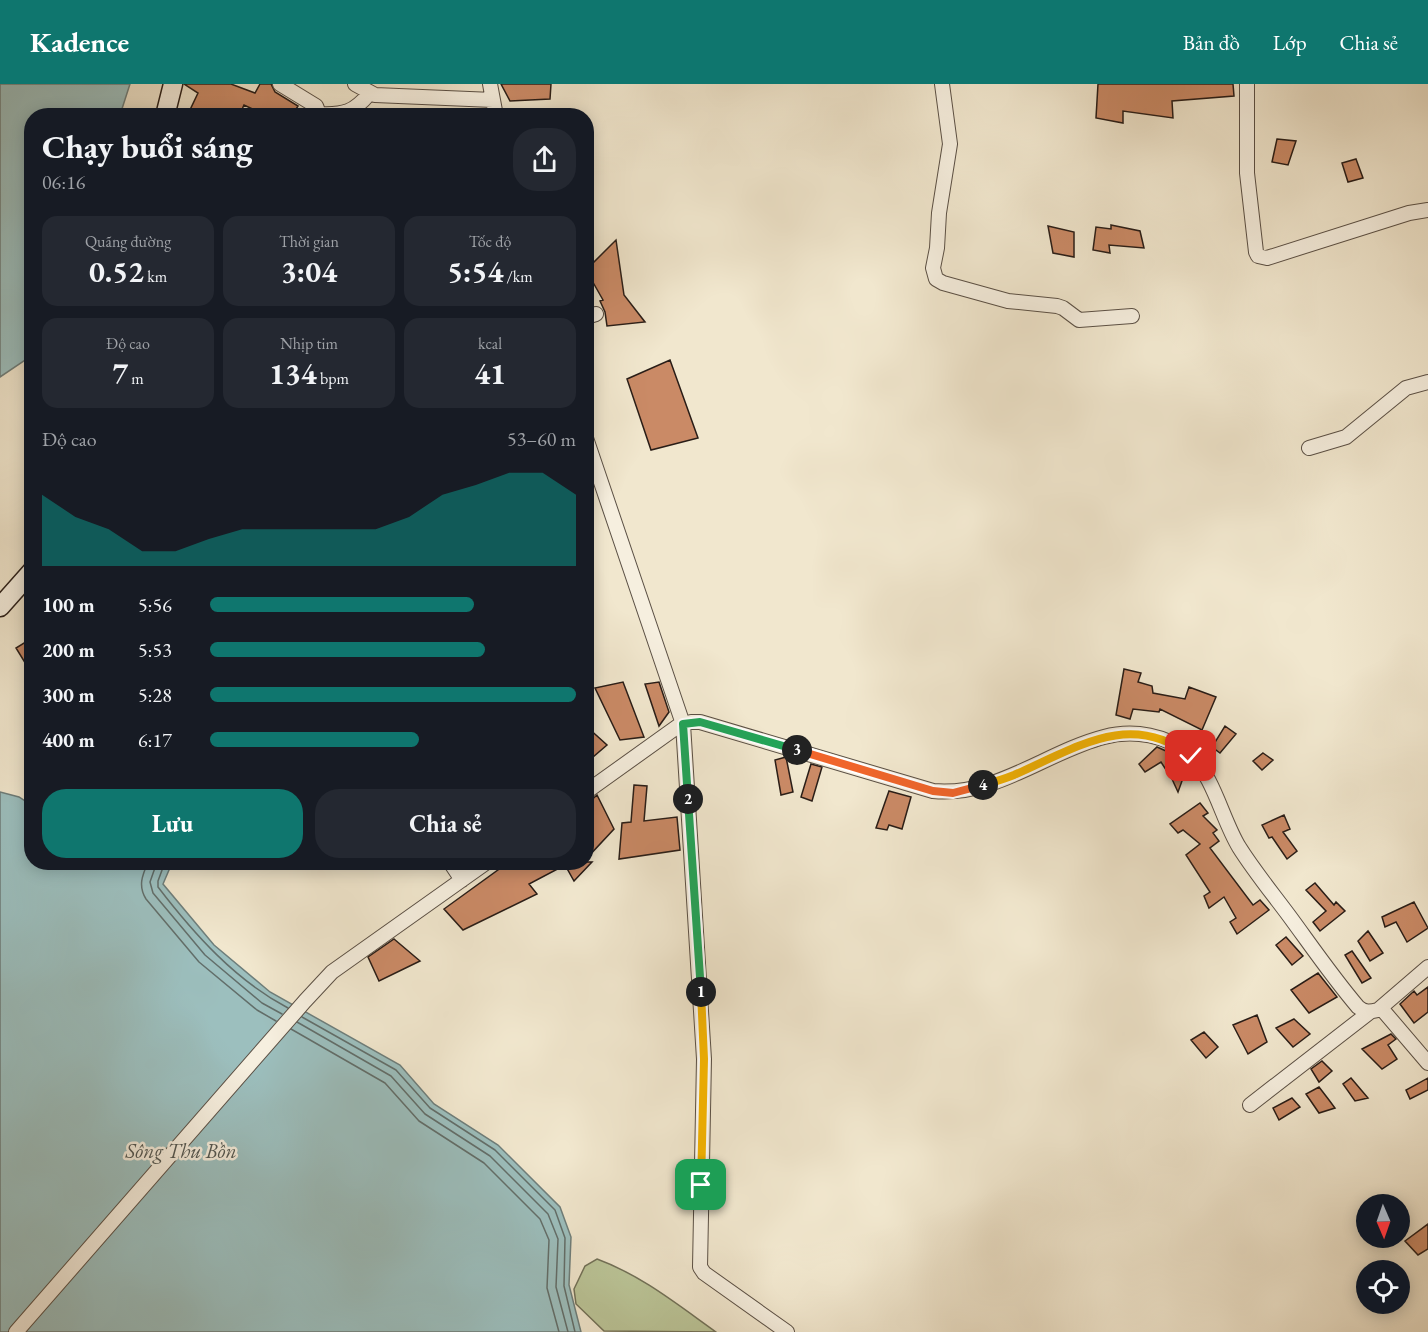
<!DOCTYPE html>
<html lang="vi">
<head>
<meta charset="utf-8">
<style>
  :root { --surface:#171b24; --page:#242831; --text:#f1f3f6; --muted:#9ea1a6; --accent:#0f766e }
  body { margin:0; font-family:"EB Garamond",serif; background:var(--page); color:var(--text); height:100vh; display:flex; flex-direction:column; font-size:22px; white-space:nowrap }
  * { box-sizing:border-box; margin:0 }
  p { font-size:20px; color:var(--muted) }
  .icon { flex:none; width:33px; height:33px; fill:none; stroke:currentColor; stroke-width:2; stroke-linecap:round; stroke-linejoin:round }
  .map { position:relative; flex:1; overflow:hidden }
  .sheet { position:absolute; left:24px; top:24px; width:570px; height:762px; display:flex; flex-direction:column; background:var(--surface); border-radius:24px; box-shadow:0 3px 15px #0003 }
  .sheet>* { flex:none }
  .needle { width:39px; rotate:178deg }
  .controls { position:absolute; left:1356px; top:1110px; display:grid; gap:12px }
  .controls a { display:grid; place-items:center; width:54px; height:54px; border-radius:50%; background:var(--surface); box-shadow:0 3px 15px #0003; font-size:30px }
  .pin { position:absolute; display:grid; place-items:center; width:51px; height:51px; color:#fff; margin:-26px; border-radius:12px; box-shadow:0 3px 9px #0006 }
  .km { position:absolute; width:30px; height:30px; margin:-15px; border-radius:50%; background:#222; color:#fff; font-size:16px; line-height:30px; text-align:center }
  .round { display:grid; place-items:center; flex:none; width:63px; height:63px; border-radius:24px; background:var(--page) }
  .headline { display:flex; align-items:center; justify-content:space-between; height:102px; padding:0 18px }
  h1 { font-size:33px; font-weight:700; line-height:45px }
  .stats { display:grid; grid-template-columns:repeat(3,1fr); gap:9px; height:102px; padding:6px 18px }
  .stats div { display:grid; align-content:center; border-radius:15px; background:var(--page); text-align:center }
  .stats b { font-size:30px; font-weight:700 }
  .stats small { font-size:16px; font-weight:400 }
  .stats p { font-size:16px }
  .chart { height:168px; padding:12px 18px }
  .chart p { display:flex; justify-content:space-between }
  .chart svg { width:100%; height:108px; margin-top:6px; fill:var(--accent); opacity:.7 }
  .action { display:flex; gap:12px; margin-top:auto; padding:12px 18px }
  .action a { flex:1; height:69px; border-radius:24px; background:var(--accent); color:#fff; font-size:24px; font-weight:700; line-height:69px; text-align:center }
  .action a+a { background:var(--page); color:var(--text) }
  ul { padding:0 18px; list-style:none; font-size:20px }
  li { display:grid; grid-template-columns:96px 72px 1fr; align-items:center; height:45px }
  li i { height:15px; border-radius:8px; background:var(--accent) }
  header { display:flex; align-items:center; gap:36px; box-sizing:border-box; height:84px; padding:0 30px; background:var(--accent); color:#fff }
  header strong { font-size:28px }
  nav { display:flex; gap:33px; margin-inline-start:auto; font-size:21px }
  .map>svg:first-child { display:block }
</style>
</head>
<body>
<header>
<strong>Kadence</strong>
<nav><a>Bản đồ</a><a>Lớp</a><a>Chia sẻ</a></nav>
</header>
<div class="map">
<svg width="1428" height="1248" viewBox="0 0 1428 1248">
  <rect width="100%" height="100%" fill="#f1e7ce"/>
  <filter id="stains"><feTurbulence type="fractalNoise" baseFrequency=".00333" numOctaves="4"/><feColorMatrix values="0 0 0 0 .2 0 0 0 0 .09 0 0 0 0 .02 0 0 0 .5 -.17"/></filter>
  <radialGradient id="worn" r=".72"><stop offset=".6" stop-color="#630" stop-opacity="0"/><stop offset="1" stop-color="#630" stop-opacity=".3"/></radialGradient>
  <path fill="#bbc598" stroke="#727158" stroke-width="1.5" d="M 597,1175 C 641,1191 678,1221 716,1248 L 604,1247 L 576,1220 L 574,1205 L 585,1182 Z"/>
  <path fill="#9cbfbe" stroke="#6e7e7b" stroke-width="1.5" d="M 0,0 L 130,0 L 120,31 L 32,32 L 31,272 L 0,293 Z
    M 0,708 L 19,713 L 31,721 L 32,778 L 172,779 L 163,800 L 214,861 L 270,908 L 400,981 L 434,1020 L 498,1061 L 560,1123 L 571,1153 L 569,1201 L 581,1248 L 0,1248 Z"/>
  <g fill="none" stroke-linecap="round" stroke-linejoin="round">
    <path stroke="#626e6a" stroke-width="1.5" d="M 148,778 C 142,792 138,802 146,815 L 199,878 L 257,926 L 276,937
      M 157,778 L 150,798 L 153,809 L 205,871 L 262,919 L 282,930
      M 165,778 L 158,797 L 158,803 C 194,850 235,896 288,924
      M 302,933 L 396,986 L 430,1024 L 495,1066 L 555,1126 L 565,1154 L 564,1202 L 575,1248
      M 297,938 L 391,992 L 425,1030 L 490,1072 L 548,1130 L 558,1155 L 556,1203 L 568,1248
      M 291,945 L 385,999 L 419,1037 L 484,1079 L 540,1135 L 549,1156 L 547,1204 L 559,1248"/>
  </g>
  <path fill="#ca8a66" stroke="#291d17" stroke-width="1.5" d="M 184,0 L 231,0 L 255,9 L 260,0 L 271,0 L 275,8 L 298,22 L 292,32 L 277,32 L 261,25 L 259,28 L 244,21 L 239,32 L 197,32 L 189,28 L 198,9 Z
    M 501,0 L 551,0 L 550,15 L 510,17 Z
    M 1098,0 L 1233,0 L 1234,12 L 1172,17 L 1173,34 L 1123,27 L 1123,39 L 1096,34 Z
    M 1277,55 L 1296,57 L 1288,81 L 1272,78 Z
    M 1356,75 L 1363,94 L 1348,98 L 1342,79 Z
    M 1111,141 L 1140,147 L 1144,164 L 1109,161 L 1110,169 L 1093,166 L 1096,143 L 1111,145 Z
    M 1048,142 L 1074,148 L 1074,173 L 1053,169 Z
    M 616,156 L 624,211 L 645,238 L 607,242 L 605,228 L 600,217 L 603,216 L 586,186 Z
    M 670,276 L 698,354 L 651,366 L 627,295 Z
    M 32,554 L 32,590 L 16,564 Z
    M 1124,585 L 1141,589 L 1138,598 L 1152,602 L 1153,609 L 1185,615 L 1189,603 L 1216,613 L 1202,646 L 1160,625 L 1159,628 L 1133,625 L 1130,635 L 1116,631 Z
    M 623,598 L 644,653 L 620,656 L 595,604 Z
    M 659,598 L 669,628 L 659,642 L 645,600 Z
    M 586,642 L 607,661 L 586,679 Z
    M 1225,642 L 1236,650 L 1220,669 L 1212,663 Z
    M 1157,663 L 1175,671 L 1187,683 L 1178,708 L 1172,695 L 1161,678 L 1145,688 L 1139,680 Z
    M 1263,669 L 1273,676 L 1262,686 L 1253,677 Z
    M 786,673 L 793,708 L 781,711 L 775,676 Z
    M 811,680 L 822,683 L 812,717 L 801,713 Z
    M 634,701 L 647,702 L 644,737 L 677,733 L 680,766 L 619,775 L 622,739 L 631,738 Z
    M 889,707 L 911,713 L 902,745 L 889,741 L 887,746 L 876,744 Z
    M 597,711 L 614,745 L 586,775 L 586,721 Z
    M 1200,719 L 1208,729 L 1203,732 L 1217,746 L 1213,749 L 1219,757 L 1210,764 L 1253,821 L 1260,816 L 1269,826 L 1237,850 L 1230,838 L 1236,834 L 1224,813 L 1209,824 L 1204,812 L 1210,808 L 1186,771 L 1200,760 L 1183,746 L 1178,749 L 1170,740 Z
    M 1284,731 L 1290,745 L 1283,748 L 1297,767 L 1287,775 L 1272,753 L 1269,754 L 1262,741 Z
    M 509,778 L 592,778 L 574,797 L 565,781 L 529,800 L 537,810 L 463,846 L 444,825 Z
    M 1315,799 L 1334,821 L 1336,818 L 1345,827 L 1320,847 L 1313,838 L 1326,827 L 1306,806 Z
    M 1414,818 L 1428,844 L 1407,858 L 1396,838 L 1385,843 L 1382,833 Z
    M 1368,847 L 1383,869 L 1370,877 L 1358,857 Z
    M 1286,853 L 1303,872 L 1292,881 L 1276,861 Z
    M 394,855 L 420,877 L 379,897 L 368,873 Z
    M 1352,867 L 1371,894 L 1362,899 L 1345,871 Z
    M 1318,889 L 1337,913 L 1309,929 L 1291,906 Z
    M 1428,903 L 1428,928 L 1414,939 L 1400,920 L 1414,907 L 1417,911 Z
    M 1257,931 L 1267,958 L 1248,970 L 1233,941 Z
    M 1294,935 L 1310,950 L 1293,963 L 1276,944 Z
    M 1204,948 L 1218,963 L 1206,974 L 1191,956 Z
    M 1391,950 L 1396,955 L 1388,961 L 1397,975 L 1382,985 L 1362,965 Z
    M 1322,977 L 1332,987 L 1319,998 L 1311,985 Z
    M 1351,994 L 1368,1014 L 1355,1017 L 1343,1000 Z
    M 1428,994 L 1428,1006 L 1410,1015 L 1406,1006 Z
    M 1319,1003 L 1329,1016 L 1335,1024 L 1319,1029 L 1306,1010 Z
    M 1292,1014 L 1300,1023 L 1279,1036 L 1273,1024 Z
    M 1428,1140 L 1428,1165 L 1418,1171 L 1405,1157 Z"/>
  <g fill="none" stroke-linecap="round" stroke-linejoin="round">
    <defs>
      <path id="street" d="M 280,0 L 316,22 L 320,32
        M 355,0 L 375,11 L 493,16
        M 490,0 L 496,32
        M 942,0 L 950,60 L 939,129 L 937,164 L 933,184 L 936,195 L 943,199 L 1008,217 L 1057,222 L 1063,224 L 1079,236 L 1132,232
        M 1247,0 L 1247,89 L 1256,168 L 1258,172 L 1267,174 L 1409,129 L 1428,126
        M 320,30 C 344,31 354,28 369,10
        M 586,233 L 596,230
        M 586,354 L 683,640 L 704,975 L 700,1183 L 704,1189 L 787,1248
        M 1309,364 L 1346,353 L 1406,304 L 1428,298
        M 586,708 L 681,640 L 691,638 L 700,638 L 933,707 C 996,713 1046,668 1104,653 C 1133,645 1168,651 1190,671 C 1214,693 1222,735 1239,763 C 1254,787 1273,810 1290,833 C 1312,863 1334,895 1358,923 C 1365,929 1370,928 1378,926 L 1428,883
        M 450,778 L 462,796
        M 1381,924 L 1428,979
        M 1250,1021 L 1370,928
        M 16,1248 L 305,917 L 332,888 L 487,778"/>
      <path id="secondary" d="M 165,32 L 173,0
        M 0,523 L 32,487"/>
    </defs>
    <use href="#street" stroke="#5b5045" stroke-width="16"/>
    <use href="#secondary" stroke="#291d17" stroke-width="21"/>
    <use href="#street" stroke="#f6efdf" stroke-width="14"/>
    <use href="#secondary" stroke="#f6efdf" stroke-width="18"/>
  </g>
  <g fill="none" stroke-linecap="round" stroke-linejoin="round">
    <defs>
      <path id="split-1" d="M 701,1101 L 704,975 L 701,908"/>
      <path id="split-2" d="M 688,715 L 701,908"/>
      <path id="split-3" d="M 688,715 L 683,640 L 700,638 L 797,666"/>
      <path id="split-4" d="M 797,666 L 933,707 L 953,709 L 983,701"/>
      <path id="split-5" d="M 983,701 C 994,698 1004,695 1014,691 C 1074,665 1130,625 1191,672"/>
    </defs>
    <use href="#split-1" stroke="#fff" stroke-width="12"/>
    <use href="#split-2" stroke="#fff" stroke-width="12"/>
    <use href="#split-3" stroke="#fff" stroke-width="12"/>
    <use href="#split-4" stroke="#fff" stroke-width="12"/>
    <use href="#split-5" stroke="#fff" stroke-width="12"/>
    <use href="#split-1" stroke="#f5b400" stroke-width="8"/>
    <use href="#split-2" stroke="#22a559" stroke-width="8"/>
    <use href="#split-3" stroke="#22a559" stroke-width="8"/>
    <use href="#split-4" stroke="#f0652b" stroke-width="8"/>
    <use href="#split-5" stroke="#f5b400" stroke-width="8"/>
  </g>
  <g text-anchor="middle" dominant-baseline="central" stroke-width="5" stroke-linejoin="round" paint-order="stroke">
    <g font-size="21" font-style="italic" fill="#515651" stroke="#f6efdf">
      <text x="181" y="1066">Sông Thu Bồn</text>
    </g>
  </g>
  <rect width="100%" height="100%" filter="url(#stains)"/>
  <rect width="100%" height="100%" fill="url(#worn)"/>
</svg>
<div class="controls">
<a><svg class="needle" viewBox="-14 -14 28 28"><path d="M0-13l5 13h-10z" fill="#e53935"/><path d="M0 13l5-13h-10z" fill="#9ea1a6"/></svg></a>
<a><svg class="icon" aria-label="locate" viewBox="0 0 24 24"><circle cx="12" cy="12" r="6"/><path d="M12 2v4M12 18v4M2 12h4M18 12h4"/></svg></a>
</div>
<div class="pin" style="left:701px;top:1101px;background:#1e9e55"><svg class="icon" aria-label="arrive" viewBox="0 0 24 24"><path d="M6 21V4h12l-3 4 3 4H6"/></svg></div>
<div class="pin" style="left:1191px;top:672px;background:#d93025"><svg class="icon" aria-label="check" viewBox="0 0 24 24"><path d="M5 12l5 5 9-10"/></svg></div>
<b class="km" style="left:701px;top:908px">1</b>
<b class="km" style="left:688px;top:715px">2</b>
<b class="km" style="left:797px;top:666px">3</b>
<b class="km" style="left:983px;top:701px">4</b>
<section class="sheet">
<div class="headline"><div><h1>Chạy buổi sáng</h1><p>06:16</p></div><a class="round"><svg class="icon" aria-label="share" viewBox="0 0 24 24"><path d="M12 15V3M7 8l5-5 5 5M5 13v7h14v-7"/></svg></a></div>
<div class="stats">
<div><p>Quãng đường</p><b>0.52<small> km</small></b></div>
<div><p>Thời gian</p><b>3:04</b></div>
<div><p>Tốc độ</p><b>5:54<small> /km</small></b></div>
</div>
<div class="stats">
<div><p>Độ cao</p><b>7<small> m</small></b></div>
<div><p>Nhịp tim</p><b>134<small> bpm</small></b></div>
<div><p>kcal</p><b>41</b></div>
</div>
<div class="chart"><p><span>Độ cao</span>53–60 m</p>
<svg viewBox="0 0 160 44" preserveAspectRatio="none"><path d="M0 44V15L10 24L20 29L30 38L40 38L50 33L60 29L70 29L80 29L90 29L100 29L110 24L120 15L130 11L140 6L150 6L160 15V44z"/></svg>
</div>
<ul>
<li><b>100 m</b>5:56<i style="width:72%"></i></li>
<li><b>200 m</b>5:53<i style="width:75%"></i></li>
<li><b>300 m</b>5:28<i style="width:100%"></i></li>
<li><b>400 m</b>6:17<i style="width:57%"></i></li>
</ul>
<div class="action"><a>Lưu</a><a>Chia sẻ</a></div>
</section>
</div>
</body>
</html>
